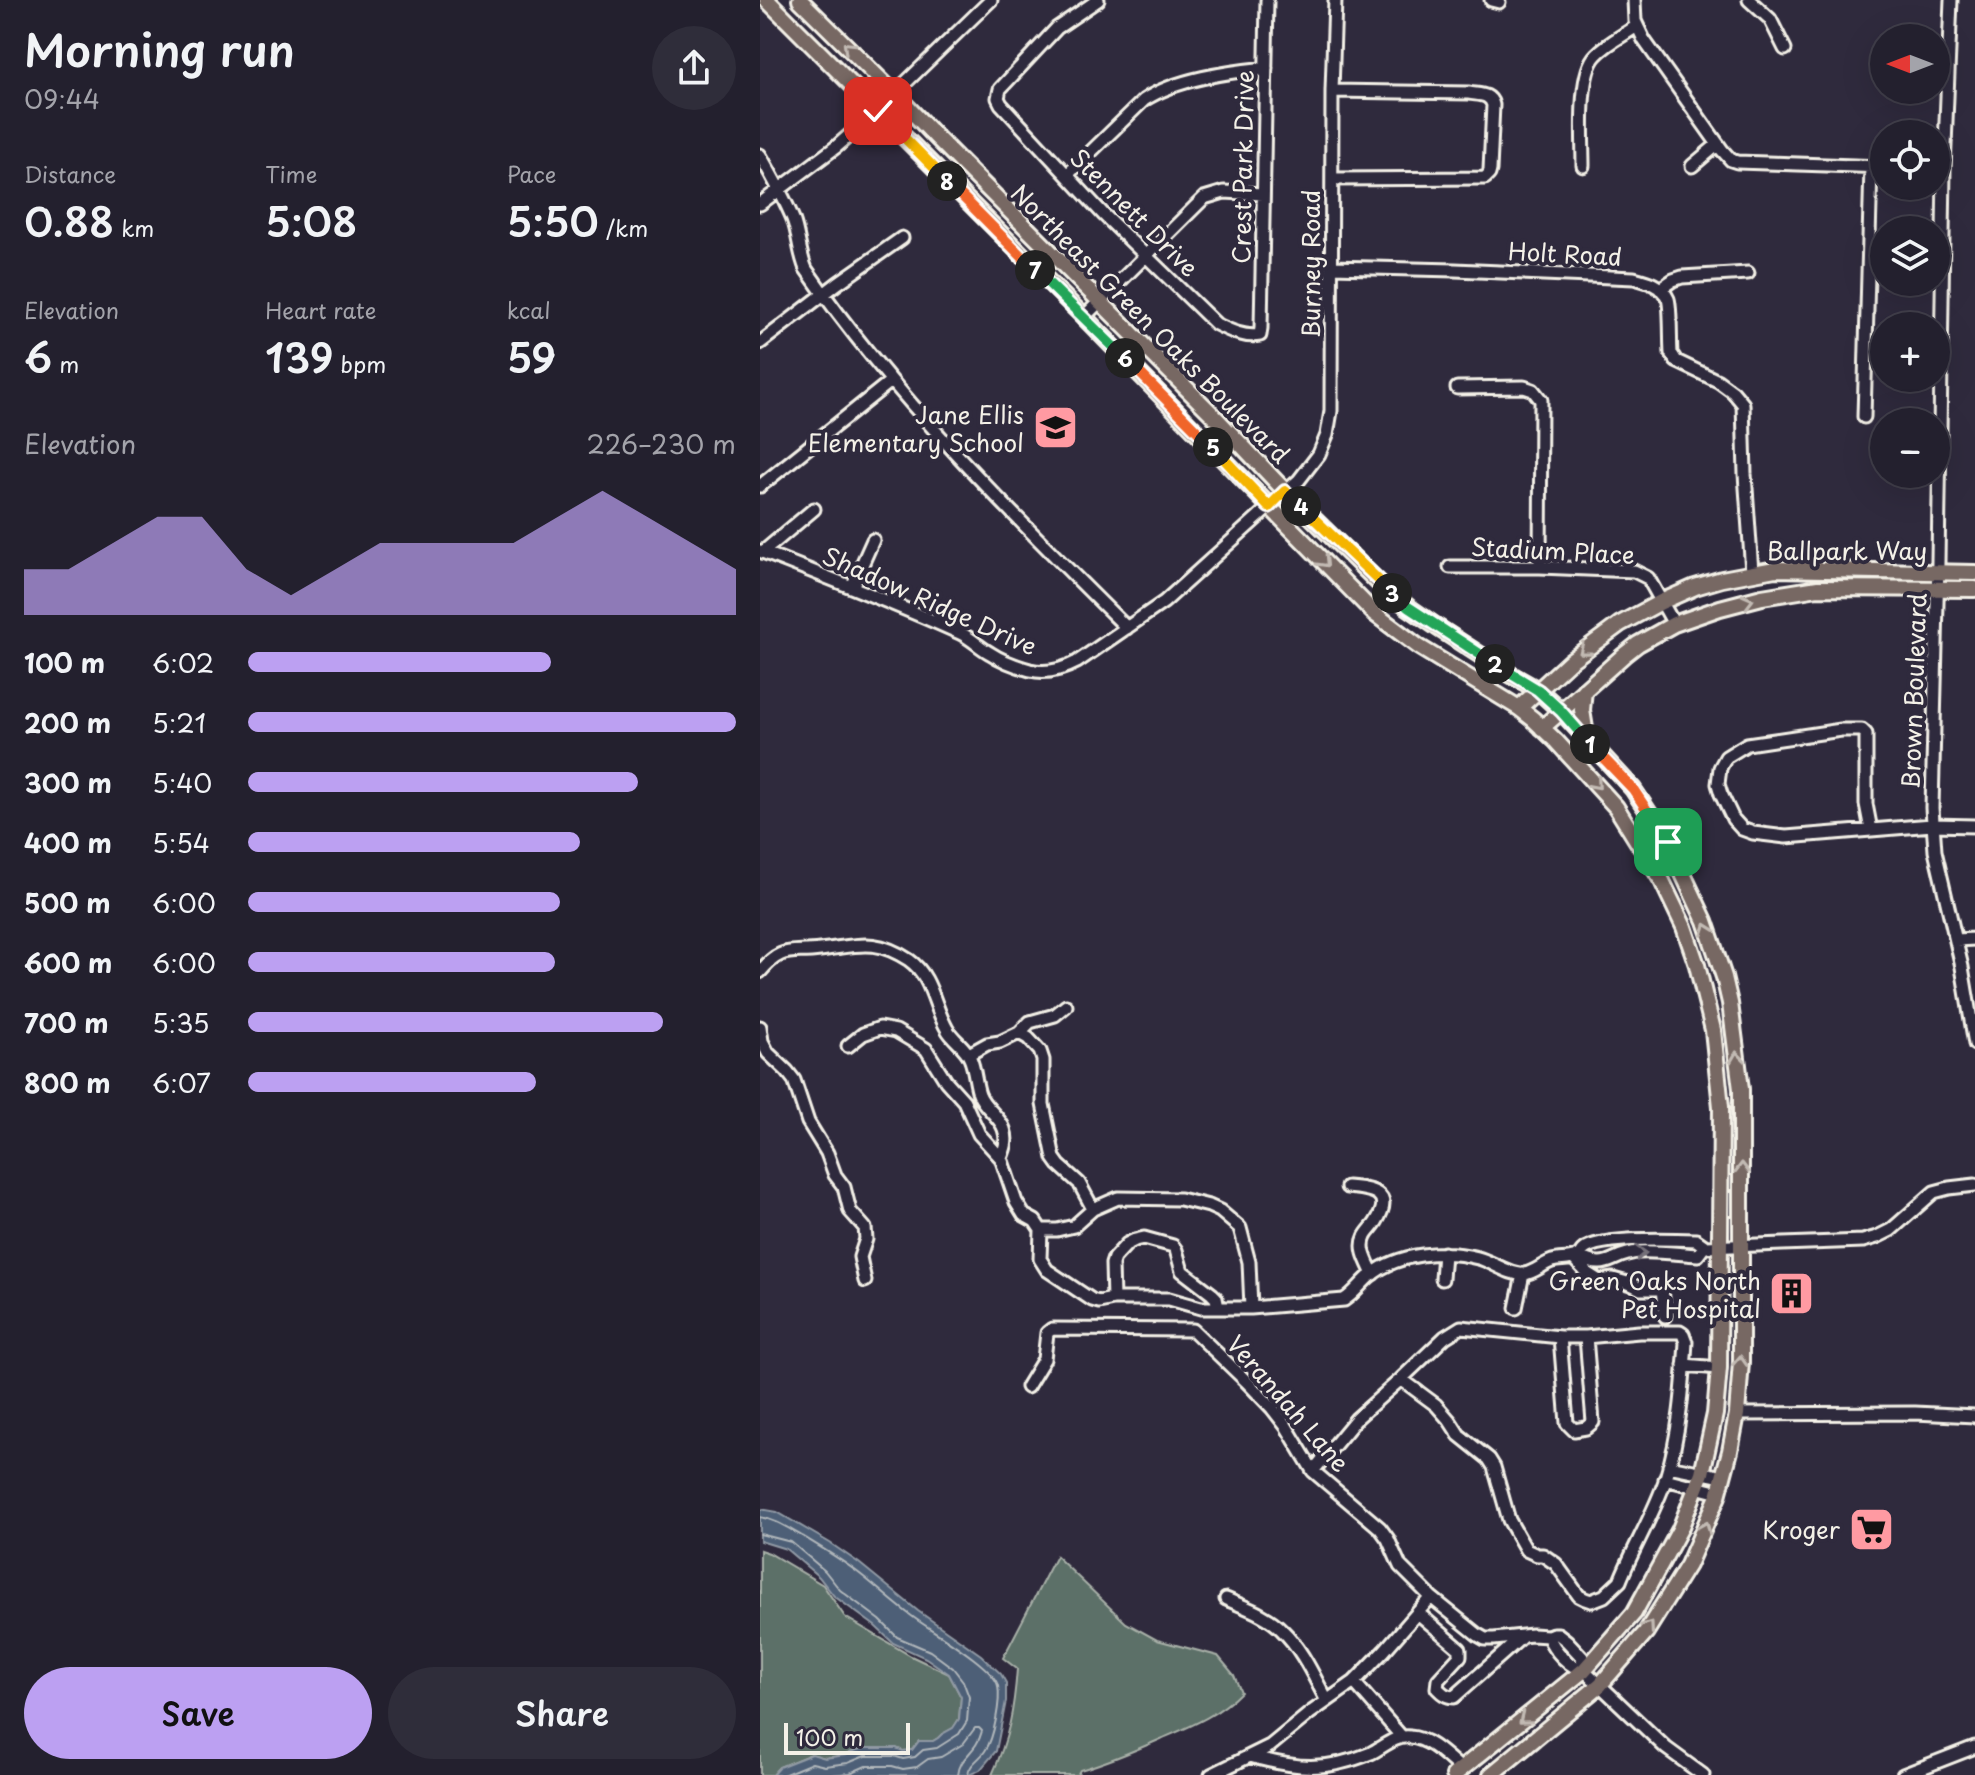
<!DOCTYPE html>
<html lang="en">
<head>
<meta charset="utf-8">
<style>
  :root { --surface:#23202e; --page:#2f2d3a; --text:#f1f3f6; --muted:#a3a3aa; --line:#403e4a; --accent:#bca0f2 }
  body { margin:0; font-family:"Playpen Sans",sans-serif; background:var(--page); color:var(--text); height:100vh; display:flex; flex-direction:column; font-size:30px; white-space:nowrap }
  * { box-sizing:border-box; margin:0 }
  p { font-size:26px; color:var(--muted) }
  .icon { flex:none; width:44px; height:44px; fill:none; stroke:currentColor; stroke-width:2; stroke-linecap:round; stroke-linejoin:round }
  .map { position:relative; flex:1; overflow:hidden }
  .details { display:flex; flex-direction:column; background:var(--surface); width:760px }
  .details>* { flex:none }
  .needle { width:52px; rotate:270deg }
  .buttons { position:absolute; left:1110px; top:24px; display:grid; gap:16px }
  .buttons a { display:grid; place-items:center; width:80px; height:80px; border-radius:50%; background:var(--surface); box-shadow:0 8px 32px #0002,0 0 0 2px var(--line); font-size:40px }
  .scale { position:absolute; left:24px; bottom:20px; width:126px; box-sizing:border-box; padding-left:8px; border:4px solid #f4f1e8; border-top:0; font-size:22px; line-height:28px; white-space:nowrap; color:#f4f1e8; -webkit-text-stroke:6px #2f2a3d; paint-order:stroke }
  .pin { position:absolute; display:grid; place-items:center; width:68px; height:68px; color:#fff; margin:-34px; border-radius:16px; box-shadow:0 4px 12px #0006 }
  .km { position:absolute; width:40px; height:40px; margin:-20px; border-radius:50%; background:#222; color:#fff; font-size:22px; line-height:40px; text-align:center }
  .round { display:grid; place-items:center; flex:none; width:84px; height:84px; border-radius:42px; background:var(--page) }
  .head { display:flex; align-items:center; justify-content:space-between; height:136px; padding:0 24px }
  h1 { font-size:44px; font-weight:600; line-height:60px }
  .stats { display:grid; grid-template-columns:repeat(3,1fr); gap:12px; height:136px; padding:8px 24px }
  .stats div { display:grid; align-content:center }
  .stats b { font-size:40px; font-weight:600 }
  .stats small { font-size:22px; font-weight:400 }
  .stats p { font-size:22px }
  .chart { height:224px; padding:16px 24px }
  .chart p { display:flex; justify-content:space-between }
  .chart svg { width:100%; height:144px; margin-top:8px; fill:var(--accent); opacity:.7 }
  .primary-button { display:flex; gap:16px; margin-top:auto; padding:16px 24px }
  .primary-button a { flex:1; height:92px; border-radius:48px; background:var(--accent); color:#111; font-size:32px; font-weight:600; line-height:92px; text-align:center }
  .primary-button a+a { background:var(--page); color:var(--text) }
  ul { padding:0 24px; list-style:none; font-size:26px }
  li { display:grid; grid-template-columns:128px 96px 1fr; align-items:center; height:60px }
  li i { height:20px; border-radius:10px; background:var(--accent) }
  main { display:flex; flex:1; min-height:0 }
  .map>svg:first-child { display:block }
</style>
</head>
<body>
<main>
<section class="details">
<div class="head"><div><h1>Morning run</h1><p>09:44</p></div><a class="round"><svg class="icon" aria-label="share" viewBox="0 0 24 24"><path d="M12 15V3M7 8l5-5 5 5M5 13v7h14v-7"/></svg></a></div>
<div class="stats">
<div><p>Distance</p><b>0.88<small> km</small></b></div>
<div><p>Time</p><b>5:08</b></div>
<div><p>Pace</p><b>5:50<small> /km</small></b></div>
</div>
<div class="stats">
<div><p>Elevation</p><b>6<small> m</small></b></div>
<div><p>Heart rate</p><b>139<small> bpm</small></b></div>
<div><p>kcal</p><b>59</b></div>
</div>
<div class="chart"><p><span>Elevation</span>226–230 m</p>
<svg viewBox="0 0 160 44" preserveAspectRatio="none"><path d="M0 44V30L10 30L20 22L30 14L40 14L50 30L60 38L70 30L80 22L90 22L100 22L110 22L120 14L130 6L140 14L150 22L160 30V44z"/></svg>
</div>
<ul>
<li><b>100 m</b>6:02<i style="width:62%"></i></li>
<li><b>200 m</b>5:21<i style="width:100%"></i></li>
<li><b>300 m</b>5:40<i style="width:80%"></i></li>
<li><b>400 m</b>5:54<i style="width:68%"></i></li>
<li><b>500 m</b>6:00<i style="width:64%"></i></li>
<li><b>600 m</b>6:00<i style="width:63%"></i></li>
<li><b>700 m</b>5:35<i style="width:85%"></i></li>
<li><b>800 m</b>6:07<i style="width:59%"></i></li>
</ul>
<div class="primary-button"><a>Save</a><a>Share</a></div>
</section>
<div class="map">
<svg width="1215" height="1775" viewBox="0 0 1215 1775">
  <rect width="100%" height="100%" fill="#2f2a3d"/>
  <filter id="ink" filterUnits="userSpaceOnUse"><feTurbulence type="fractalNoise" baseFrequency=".0125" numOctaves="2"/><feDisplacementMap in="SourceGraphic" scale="16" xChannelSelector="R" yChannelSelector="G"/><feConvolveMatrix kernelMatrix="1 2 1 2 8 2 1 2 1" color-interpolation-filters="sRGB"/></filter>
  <g filter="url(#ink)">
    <path fill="#5c6f68" stroke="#a8b0a8" stroke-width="2" d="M 0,1550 L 9,1553 L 63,1585 L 85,1617 L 151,1656 L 189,1674 L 201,1697 L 199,1719 L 193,1729 L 182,1734 L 178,1738 L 173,1741 L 159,1741 L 152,1750 L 143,1751 L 136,1748 L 94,1751 L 86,1755 L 65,1758 L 51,1754 L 19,1767 L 12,1775 L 0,1775 Z
      M 296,1556 L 366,1623 L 397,1640 L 458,1656 L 474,1675 L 481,1692 C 459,1715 431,1726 401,1739 C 374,1751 348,1762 320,1770 L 317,1775 L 232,1775 C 249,1738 254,1709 257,1669 L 243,1658 Z"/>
    <path fill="#4d5f77" stroke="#9099a4" stroke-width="2" d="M 0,1509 L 17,1512 L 70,1543 L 99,1563 L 158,1611 L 221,1655 L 241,1674 L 246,1683 L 246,1701 L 236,1751 L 220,1770 L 209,1775 L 12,1775 L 19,1767 L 52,1754 L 65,1758 L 86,1755 L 94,1751 L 104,1748 L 136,1748 L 143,1751 L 152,1750 L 159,1741 L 173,1741 L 178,1738 L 182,1734 L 193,1728 L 199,1719 L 201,1697 L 189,1674 L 166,1658 L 133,1643 L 115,1626 L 74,1596 L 59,1577 L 26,1549 L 0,1541 Z"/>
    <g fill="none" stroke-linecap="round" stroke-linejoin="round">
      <path stroke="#b1b7bb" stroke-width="2" d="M 0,1517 C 17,1520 29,1529 44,1537 C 62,1548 79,1558 96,1571 C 115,1585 133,1603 153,1617 C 170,1630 234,1666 238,1686 C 241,1700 234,1739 225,1751 C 219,1760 209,1764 208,1775
        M 0,1534 L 31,1542 L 65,1571 L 80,1590 L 120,1620 L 137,1637 L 170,1651 L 193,1668 L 203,1681 L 209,1697 L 207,1721 L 199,1734 L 177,1748 L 163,1750 L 155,1757 L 143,1759 L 134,1756 L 105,1756 L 88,1763 L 65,1766 L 52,1763 L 23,1775
        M 71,1775 L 90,1773 L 106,1766 L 132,1766 L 143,1769 L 157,1767 L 168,1759 L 181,1757 L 203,1744 L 215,1728 L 219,1728 L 222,1731 C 216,1754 200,1755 198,1775"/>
      <defs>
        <path id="minor" d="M 338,0 L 297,28 L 240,89 L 238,98 L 241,104 L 344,215 L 456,324 C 470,331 485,338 500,335 L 501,328 L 507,0
          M 731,0 L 739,2
          M 874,0 L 875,21 L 884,40 L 962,150 L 971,160 L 977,162 L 1124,167
          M 989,0 L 1010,19 L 1025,49
          M 1191,0 L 1184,170 L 1178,562 L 1172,808 L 1175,851 L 1202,967 L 1215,1044
          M 572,91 L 709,93 C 719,95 730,93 733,105 L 730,170 L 729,174 L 725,178 L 572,179
          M 0,155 C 12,176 24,197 33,219 C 39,235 39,253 46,269 C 137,401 253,515 367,628
          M 823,166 C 823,140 818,73 836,55 C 847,43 864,35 877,26
          M 932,166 L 958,144
          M 307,175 L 384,100 C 416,79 468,72 506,68
          M 0,204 L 76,147 L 109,118 L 231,0
          M 571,267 L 695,270 L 874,278 C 886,281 902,285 908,299 C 911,306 910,342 911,353 L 916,361 L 958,381 L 973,392 L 983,404 L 985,474 L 992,572
          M 900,289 L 913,280 L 922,277 L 988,273
          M 324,317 L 444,198 L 464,192 L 503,194
          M 0,343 L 78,283 L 142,238
          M 697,388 L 764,387 L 773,390 L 781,400 L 780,567
          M 1104,417 L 1111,167
          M 0,486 L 131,381
          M 0,551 C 67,577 134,603 200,633 C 211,638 219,647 230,653 C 242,661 256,666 270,670 C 286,674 302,670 317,662 L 404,602 L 539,480 L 559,454 L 567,435 L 571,411 L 572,91 L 575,0
          M 3,552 L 54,509
          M 690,567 L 780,567 L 874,571 L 888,578 L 914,624
          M 92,587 L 113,540
          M 1111,830 L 1106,804 L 1106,734 L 1102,730 L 1081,730 L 987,744 L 966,757 L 960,768 L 958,784 L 961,794 L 973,819 L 982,829 L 993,833 L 1026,837 L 1172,825 L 1215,826
          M 1196,940 L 1215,939
          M 0,972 C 22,945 30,954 60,950 C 98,946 114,937 149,960 C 172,976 174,1007 187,1029 C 193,1040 206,1047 210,1058 C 215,1069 215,1082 219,1094 C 224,1108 239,1115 244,1129 C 248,1140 245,1148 241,1158
          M 0,1027 L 2,1041 L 8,1053 L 27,1071 L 34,1080 L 48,1122 L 67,1153 L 75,1175 L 84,1187 L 90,1211 L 105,1228 L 106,1239 L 100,1257 L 105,1281
          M 259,1033 L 268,1038 L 280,1051 L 283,1060 L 283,1104 L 294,1158 L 299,1165 L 319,1183 L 333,1209
          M 88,1046 L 103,1034 L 120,1028 L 136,1031 L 166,1049 L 186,1081 L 204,1101 L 219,1134 L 241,1158 L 256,1202 L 264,1215 L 275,1221 L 281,1230 L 280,1259 L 287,1270 L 332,1300 L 339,1302 L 353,1299 L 409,1299 L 441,1308 L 491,1308 L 584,1300 C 595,1293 601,1283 611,1275 C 639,1253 685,1249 718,1258 C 731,1261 751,1276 764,1274 C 774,1273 783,1264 792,1261 C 800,1259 809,1260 816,1257 C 824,1253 818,1253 826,1248 C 845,1237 911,1239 936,1240 L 946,1247 L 1103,1241 L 1117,1237 L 1131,1230 L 1174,1192 L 1189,1188 L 1215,1185
          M 209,1054 L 227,1044 L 240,1042 L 259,1033 L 270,1022 L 295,1015 L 306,1006
          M 587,1187 C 611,1189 635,1192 616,1222 C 613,1227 607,1232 605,1237 C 599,1249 608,1263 613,1274
          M 281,1230 L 297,1230 L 314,1226 L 333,1209 L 358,1198 L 420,1199 L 449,1206 L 460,1211 L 480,1228 L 489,1262 L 491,1308
          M 817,1256 C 850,1273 849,1254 879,1252 C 898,1251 919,1254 938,1255 L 944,1247
          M 813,1258 L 828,1274 L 839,1281 L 853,1279 L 871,1284 L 881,1289 L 902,1289 L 905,1316
          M 682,1279 L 684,1253
          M 353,1299 L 352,1264 L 354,1258 L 367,1244 L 375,1240 L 384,1238 L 413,1246 L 416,1250 L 422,1271 L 452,1294 L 456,1298 L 458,1308
          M 756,1308 L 763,1274
          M 800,1337 L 807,1423 L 814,1430 L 826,1428 L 833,1422 L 826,1337
          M 924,1365 L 959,1368
          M 267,1387 L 284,1359 L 287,1333 L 292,1329 L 433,1330 L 486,1381 L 512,1408 L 526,1426 L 553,1471 L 620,1528 L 628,1539 L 640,1566 L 671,1597 L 718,1635 L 725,1639 L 734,1639 L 772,1635 L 788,1636 L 793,1634 L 798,1634 L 807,1641 L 822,1657 L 824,1670
          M 977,1414 L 1155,1413 L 1215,1416
          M 909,1466 L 963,1477
          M 553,1471 L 597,1418 L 641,1379 L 685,1337 L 701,1327 L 800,1337 L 826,1337 L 879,1332 L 920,1332 L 923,1334 L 926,1342 C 923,1388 920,1434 906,1478 C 894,1514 874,1546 860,1581 L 844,1596 L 831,1601 L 825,1599 L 819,1596 L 796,1564 L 783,1555 L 777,1555 L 766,1550 L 749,1520 L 734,1467 L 729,1459 L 699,1435 L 690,1421 L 676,1405 L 641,1379
          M 905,1479 L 959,1493
          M 466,1599 C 484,1607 508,1615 522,1630 C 542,1649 554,1677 567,1701
          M 658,1613 L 700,1649 L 700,1656 L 678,1680 L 677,1688 C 682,1693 686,1697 694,1697 L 763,1636
          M 788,1636 C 794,1650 809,1668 824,1670 L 906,1748 L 943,1775
          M 594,1682 L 641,1736
          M 490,1756 C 537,1769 565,1772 611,1753 C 623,1747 636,1735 650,1737 C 669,1738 687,1757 701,1769
          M 451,1775 L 510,1746 L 550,1713 L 594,1682 L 624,1651 L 671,1597
          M 1143,1775 L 1215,1747"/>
        <path id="major" d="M 7,0 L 324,317 L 615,614 L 659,647 L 759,708 L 773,719 L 796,741 L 856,807 L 902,881 L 924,927 L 937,965 L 953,1030 L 961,1107 L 959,1368 L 955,1414 L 942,1473 L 920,1529 L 874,1613 L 824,1670 L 694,1775
          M 40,0 L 135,94 L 176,137 L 453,415 L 525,491 L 618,582 L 648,607 L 677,627 L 748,673 L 778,690 L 801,711 L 873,789 L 908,842 L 945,921 L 964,977 L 970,1003 L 981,1089 L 981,1362 L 977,1414 L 970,1451 L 958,1496 L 928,1565 L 886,1632 L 840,1685 L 731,1775
          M 824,690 L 822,710 L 827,741
          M 759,708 L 810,661 L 860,624 L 901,602 L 935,587 L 962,579 L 1015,569 L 1215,573
          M 782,728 L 864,655 L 878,644 L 914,624 L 960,608 L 1002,597 L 1058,588 L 1215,589"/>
      </defs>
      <use href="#minor" stroke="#f4f1e8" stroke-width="17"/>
      <use href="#major" stroke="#f4f1e8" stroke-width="20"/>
      <use href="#minor" stroke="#2f2a3d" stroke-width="11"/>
      <use href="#major" stroke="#776864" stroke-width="14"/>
    </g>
    <defs><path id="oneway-chevron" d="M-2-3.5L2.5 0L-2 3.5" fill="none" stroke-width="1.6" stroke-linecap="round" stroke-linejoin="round" transform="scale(2)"/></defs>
    <g stroke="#c2bab3">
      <use href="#oneway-chevron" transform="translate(88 47) rotate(-136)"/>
      <use href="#oneway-chevron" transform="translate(564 562) rotate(46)"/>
      <use href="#oneway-chevron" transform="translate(988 601) rotate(-15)"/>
      <use href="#oneway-chevron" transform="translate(824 650) rotate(142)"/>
      <use href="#oneway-chevron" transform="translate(836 784) rotate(49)"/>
      <use href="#oneway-chevron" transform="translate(947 929) rotate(-110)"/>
      <use href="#oneway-chevron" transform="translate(977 1057) rotate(-97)"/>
      <use href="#oneway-chevron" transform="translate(982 1168) rotate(-90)"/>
      <use href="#oneway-chevron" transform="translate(980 1361) rotate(-87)"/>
      <use href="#oneway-chevron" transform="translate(945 1527) rotate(-66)"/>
      <use href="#oneway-chevron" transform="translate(889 1626) rotate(-55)"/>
      <use href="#oneway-chevron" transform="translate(764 1719) rotate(141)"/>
    </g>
    <use stroke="#747079" href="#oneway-chevron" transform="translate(881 1253) rotate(-2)"/>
  </g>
  <g fill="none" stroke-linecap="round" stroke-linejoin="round" filter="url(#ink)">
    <defs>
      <path id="split-1" d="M 830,744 L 873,789 L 908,842"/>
      <path id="split-2" d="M 735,664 L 778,690 L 801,711 L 830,744"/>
      <path id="split-3" d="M 632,593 L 648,607 L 735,664"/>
      <path id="split-4" d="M 541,506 L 632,593"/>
      <path id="split-5" d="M 453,447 L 509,507 L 525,491 L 541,506"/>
      <path id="split-6" d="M 365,358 L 453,447"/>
      <path id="split-7" d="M 275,270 L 365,358"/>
      <path id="split-8" d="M 187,181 L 275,270"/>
      <path id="split-9" d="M 118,111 L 187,181"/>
    </defs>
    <use href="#split-1" stroke="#fff" stroke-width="16"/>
    <use href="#split-2" stroke="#fff" stroke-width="16"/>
    <use href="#split-3" stroke="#fff" stroke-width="16"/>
    <use href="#split-4" stroke="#fff" stroke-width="16"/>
    <use href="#split-5" stroke="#fff" stroke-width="16"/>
    <use href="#split-6" stroke="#fff" stroke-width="16"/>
    <use href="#split-7" stroke="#fff" stroke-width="16"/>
    <use href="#split-8" stroke="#fff" stroke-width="16"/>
    <use href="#split-9" stroke="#fff" stroke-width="16"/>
    <use href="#split-1" stroke="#f0652b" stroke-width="10"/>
    <use href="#split-2" stroke="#22a559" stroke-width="10"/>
    <use href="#split-3" stroke="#22a559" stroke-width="10"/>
    <use href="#split-4" stroke="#f5b400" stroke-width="10"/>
    <use href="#split-5" stroke="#f5b400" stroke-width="10"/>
    <use href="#split-6" stroke="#f0652b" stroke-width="10"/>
    <use href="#split-7" stroke="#22a559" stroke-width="10"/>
    <use href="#split-8" stroke="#f0652b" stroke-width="10"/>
    <use href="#split-9" stroke="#f5b400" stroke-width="10"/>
  </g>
  <defs>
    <symbol id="school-square" viewBox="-11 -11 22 22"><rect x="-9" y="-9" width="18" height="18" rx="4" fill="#ff9aa2" stroke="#2f2a3d"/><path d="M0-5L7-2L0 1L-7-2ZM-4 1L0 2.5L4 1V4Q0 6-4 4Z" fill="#111"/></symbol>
    <symbol id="building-square" viewBox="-11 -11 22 22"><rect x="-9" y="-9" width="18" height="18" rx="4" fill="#ff9aa2" stroke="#2f2a3d"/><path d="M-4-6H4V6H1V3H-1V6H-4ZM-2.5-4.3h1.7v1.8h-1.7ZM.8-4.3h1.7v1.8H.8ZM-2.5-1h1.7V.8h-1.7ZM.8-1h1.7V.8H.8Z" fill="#111"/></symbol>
    <symbol id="supermarket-square" viewBox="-11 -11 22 22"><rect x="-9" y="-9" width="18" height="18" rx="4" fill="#ff9aa2" stroke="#2f2a3d"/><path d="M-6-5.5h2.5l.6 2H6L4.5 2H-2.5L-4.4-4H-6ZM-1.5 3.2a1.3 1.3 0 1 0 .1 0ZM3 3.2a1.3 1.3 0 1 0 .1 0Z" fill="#111"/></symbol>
  </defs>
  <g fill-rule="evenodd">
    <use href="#school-square" x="270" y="402" width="51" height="51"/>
    <use href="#building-square" x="1006" y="1268" width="51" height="51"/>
    <use href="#supermarket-square" x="1086" y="1504" width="51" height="51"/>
  </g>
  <g text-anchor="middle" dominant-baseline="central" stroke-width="8" stroke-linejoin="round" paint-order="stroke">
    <g font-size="24" fill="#f4f1e8" stroke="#2f2a3d">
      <text transform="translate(482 167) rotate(-89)">Crest Park Drive</text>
      <text transform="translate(375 212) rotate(45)">Stennett Drive</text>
      <text transform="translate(805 253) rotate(3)">Holt Road</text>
      <text transform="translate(550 264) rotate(-90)">Burney Road</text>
      <text transform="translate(391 323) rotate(45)">Northeast Green Oaks Boulevard</text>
      <text transform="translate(793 550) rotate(3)">Stadium Place</text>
      <text x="1087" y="550">Ballpark Way</text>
      <text transform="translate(170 600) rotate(24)">Shadow Ridge Drive</text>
      <text transform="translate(1153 691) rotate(-88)">Brown Boulevard</text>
      <text transform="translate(529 1403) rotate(49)">Verandah Lane</text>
    </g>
    <g font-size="24" fill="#f4f1e8" stroke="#2f2a3d" text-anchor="end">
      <text x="264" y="414">Jane Ellis<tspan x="264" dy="28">Elementary School</tspan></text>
      <text x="1001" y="1280">Green Oaks North<tspan x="1001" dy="28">Pet Hospital</tspan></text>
      <text x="1080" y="1529">Kroger</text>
    </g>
  </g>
</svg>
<div class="buttons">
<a><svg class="needle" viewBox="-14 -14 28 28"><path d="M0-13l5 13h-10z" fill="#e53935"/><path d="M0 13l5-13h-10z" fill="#a3a3aa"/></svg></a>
<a><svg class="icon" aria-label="locate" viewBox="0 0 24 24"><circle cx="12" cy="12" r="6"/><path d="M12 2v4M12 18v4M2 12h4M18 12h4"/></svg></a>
<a><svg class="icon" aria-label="layers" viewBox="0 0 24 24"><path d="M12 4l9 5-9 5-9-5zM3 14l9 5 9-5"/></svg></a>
<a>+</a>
<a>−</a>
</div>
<div class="scale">100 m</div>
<div class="pin" style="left:908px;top:842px;background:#1e9e55"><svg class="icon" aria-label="arrive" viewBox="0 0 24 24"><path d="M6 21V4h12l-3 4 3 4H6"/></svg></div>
<div class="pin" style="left:118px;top:111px;background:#d93025"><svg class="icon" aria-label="check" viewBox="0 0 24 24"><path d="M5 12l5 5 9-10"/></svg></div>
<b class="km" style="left:830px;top:744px">1</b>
<b class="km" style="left:735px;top:664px">2</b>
<b class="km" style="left:632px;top:593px">3</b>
<b class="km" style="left:541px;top:506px">4</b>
<b class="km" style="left:453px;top:447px">5</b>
<b class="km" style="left:365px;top:358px">6</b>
<b class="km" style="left:275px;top:270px">7</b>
<b class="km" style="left:187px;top:181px">8</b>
</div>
</main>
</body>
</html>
